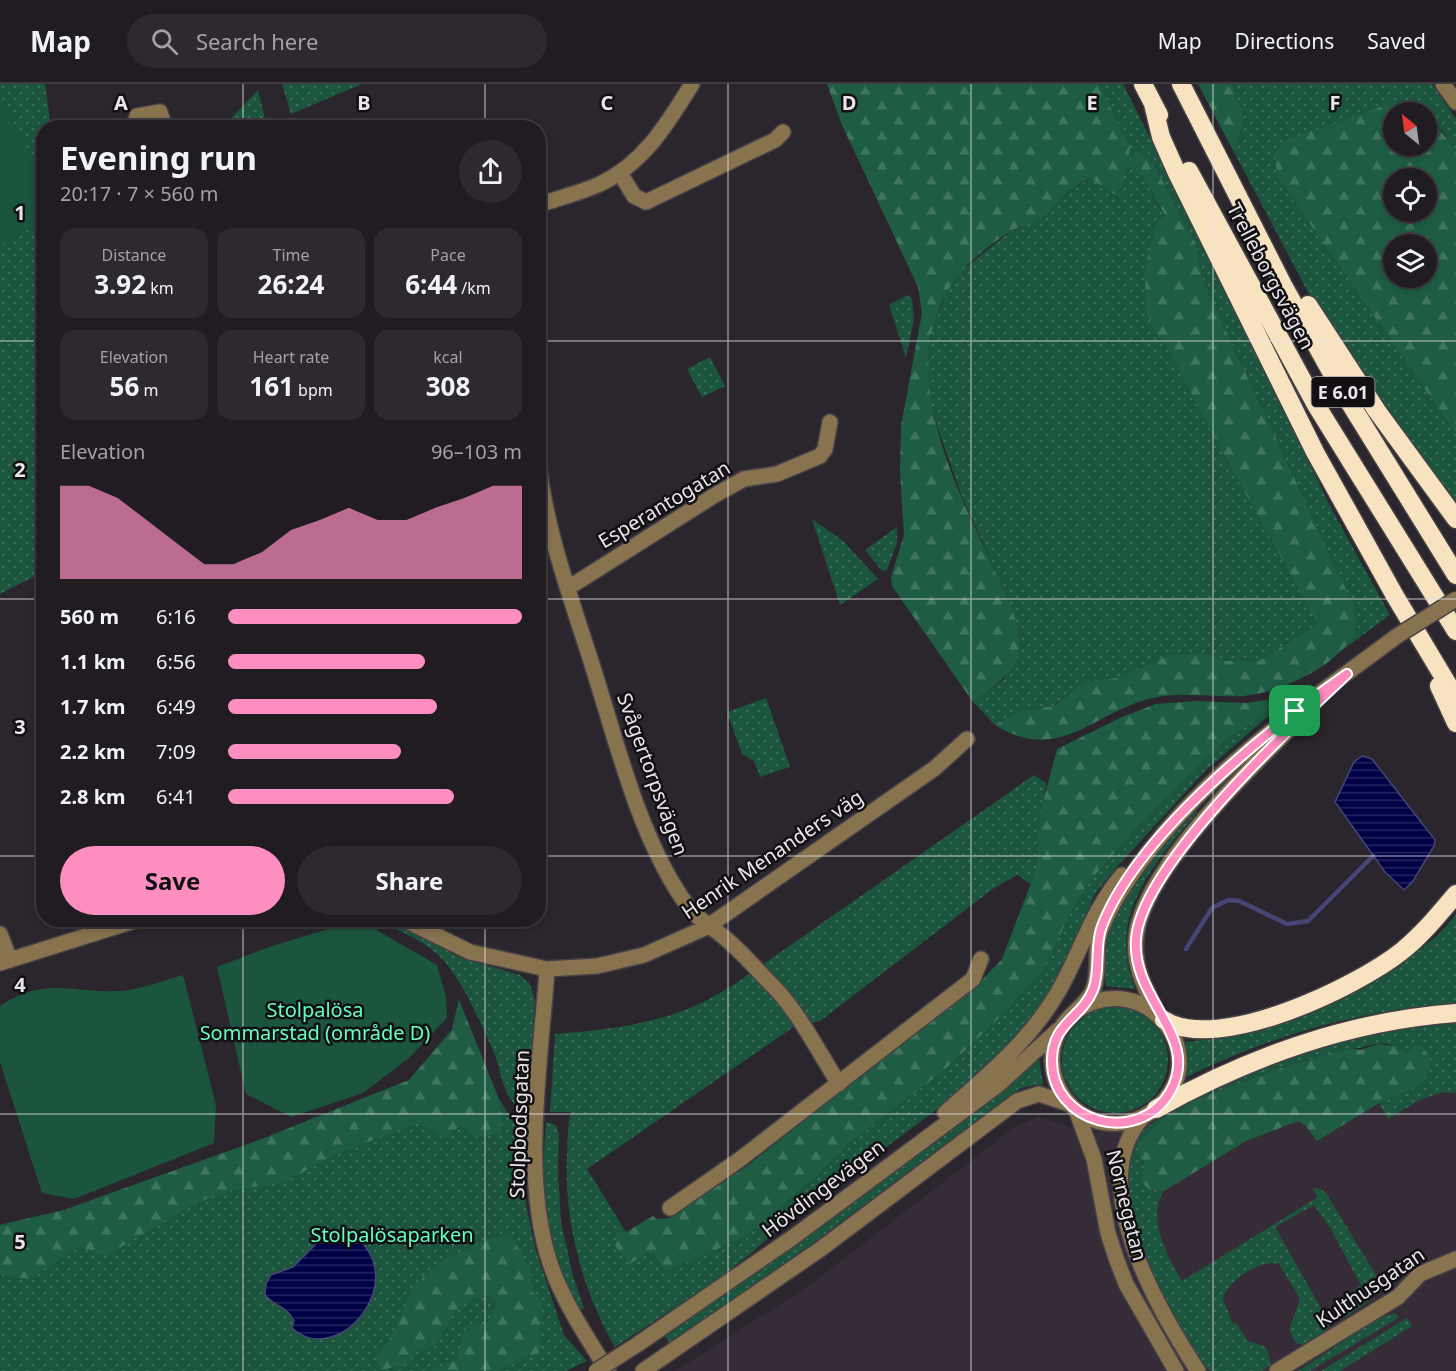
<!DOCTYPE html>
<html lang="en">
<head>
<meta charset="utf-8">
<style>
  :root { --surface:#201c22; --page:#2d292f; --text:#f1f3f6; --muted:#a2a1a5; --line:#3d3a40; --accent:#fd8ebf }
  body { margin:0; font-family:"Noto Sans",sans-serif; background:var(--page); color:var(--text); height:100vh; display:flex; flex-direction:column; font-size:22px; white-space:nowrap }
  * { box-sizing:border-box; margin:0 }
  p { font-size:20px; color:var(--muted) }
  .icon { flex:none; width:33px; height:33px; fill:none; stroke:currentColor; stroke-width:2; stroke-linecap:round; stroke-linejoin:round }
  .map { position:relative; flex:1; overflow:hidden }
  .details { position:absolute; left:36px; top:36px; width:510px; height:807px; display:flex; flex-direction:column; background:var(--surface); border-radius:24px; box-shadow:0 3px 9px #0003,0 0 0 2px var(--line) }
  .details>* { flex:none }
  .needle { width:39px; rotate:331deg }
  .controls { position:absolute; left:1383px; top:18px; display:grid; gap:12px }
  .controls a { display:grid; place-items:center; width:54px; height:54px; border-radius:50%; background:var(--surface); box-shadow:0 3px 9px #0003,0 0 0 2px var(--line); font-size:30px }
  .pin { position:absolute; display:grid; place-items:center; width:51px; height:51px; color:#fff; margin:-26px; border-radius:12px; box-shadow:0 3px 9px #0006 }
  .round { display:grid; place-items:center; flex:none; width:63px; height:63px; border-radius:32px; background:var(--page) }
  .summary { display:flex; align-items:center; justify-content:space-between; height:102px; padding:0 24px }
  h1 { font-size:33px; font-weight:700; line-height:45px }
  .metrics { display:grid; grid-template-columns:repeat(3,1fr); gap:9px; height:102px; padding:6px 24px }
  .metrics div { display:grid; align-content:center; border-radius:15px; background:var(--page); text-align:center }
  .metrics b { font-size:26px; font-weight:700 }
  .metrics small { font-size:16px; font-weight:400 }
  .metrics p { font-size:16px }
  .chart { height:168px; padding:12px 24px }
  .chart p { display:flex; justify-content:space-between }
  .chart svg { width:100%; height:108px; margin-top:6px; fill:var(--accent); opacity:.7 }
  .cta { display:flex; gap:12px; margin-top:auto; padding:12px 24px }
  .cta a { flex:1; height:69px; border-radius:36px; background:var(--accent); color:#111; font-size:24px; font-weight:700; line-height:69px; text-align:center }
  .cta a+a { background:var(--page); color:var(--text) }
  ul { padding:0 24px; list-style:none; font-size:20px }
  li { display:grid; grid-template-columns:96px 72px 1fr; align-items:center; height:45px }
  li i { height:15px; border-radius:8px; background:var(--accent) }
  header { display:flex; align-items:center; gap:36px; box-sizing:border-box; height:84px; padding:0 30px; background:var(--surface); border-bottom:2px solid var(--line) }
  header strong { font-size:28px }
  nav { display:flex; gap:33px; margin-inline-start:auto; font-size:21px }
  .search { width:420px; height:54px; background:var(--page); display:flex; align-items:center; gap:15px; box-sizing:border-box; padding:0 21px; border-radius:33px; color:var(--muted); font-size:22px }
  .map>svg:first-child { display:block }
</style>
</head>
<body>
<header>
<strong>Map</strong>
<div class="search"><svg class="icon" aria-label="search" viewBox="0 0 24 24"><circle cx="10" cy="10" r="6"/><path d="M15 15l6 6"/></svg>Search here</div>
<nav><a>Map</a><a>Directions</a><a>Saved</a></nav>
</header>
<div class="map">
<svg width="1456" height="1287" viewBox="0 0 1456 1287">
  <defs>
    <pattern id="grass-dots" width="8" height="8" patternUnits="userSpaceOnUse" patternTransform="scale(1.5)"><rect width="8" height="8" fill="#1b553e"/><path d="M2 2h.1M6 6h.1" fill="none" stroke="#3c6d5a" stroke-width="1.8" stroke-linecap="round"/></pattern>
    <pattern id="forest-firs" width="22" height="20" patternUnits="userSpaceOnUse" patternTransform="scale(1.5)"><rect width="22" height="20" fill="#1e5d44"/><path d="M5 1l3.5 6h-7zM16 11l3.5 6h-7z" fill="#3f745f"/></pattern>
    <pattern id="water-rules" width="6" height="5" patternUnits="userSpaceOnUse" patternTransform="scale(1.5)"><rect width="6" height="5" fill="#000045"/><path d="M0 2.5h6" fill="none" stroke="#252560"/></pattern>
  </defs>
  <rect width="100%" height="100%" fill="#2b262d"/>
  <path fill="#362c38" d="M 1456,949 L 1456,1287 L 675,1287 L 806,1204 L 1016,1042 L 1039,1033 L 1087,1048 L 1110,1049 L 1155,1032 L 1185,1017 Z"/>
  <path fill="url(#grass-dots)" d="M 0,0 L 45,0 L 51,43 L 44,44 L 43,488 L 0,510 Z
    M 282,0 L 362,0 L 291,30 Z
    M 1099,0 L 1123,0 L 1220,193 L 1329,420 L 1390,531 L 1341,567 L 1356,546 L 1337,486 L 1203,197 L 1196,160 L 1154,81 L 1127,80 L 1144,94 L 1165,133 L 1156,250 L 1167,263 L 1213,351 L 1318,540 L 1259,577 L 1226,577 L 1204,568 L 1170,571 L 1116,594 L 1085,597 L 1053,622 L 1019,627 L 995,641 L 973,618 L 1004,595 L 1019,549 L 1006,510 L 962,413 L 937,342 L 928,307 L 927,279 L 934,238 L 947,208 L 961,187 L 1010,148 L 1042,134 L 1061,112 L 1091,94 L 1118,114 L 1130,62 Z
    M 1232,0 L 1432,0 L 1456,35 L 1456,66 C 1436,39 1430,23 1395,18 L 1278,94 L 1456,350 L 1456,421 L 1320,231 L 1235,70 L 1244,34 Z
    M 258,6 L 267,43 L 223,43 Z
    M 907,211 L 912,215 L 914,236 L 906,274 L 889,221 Z
    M 710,273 L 725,302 L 702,313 L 687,285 Z
    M 812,435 L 843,457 L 878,495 L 840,521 Z
    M 897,443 L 897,459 L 887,486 L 882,487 L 865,466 Z
    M 1295,606 L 1298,611 L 1286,617 L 1206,686 L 1115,785 L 1096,808 L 1060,888 L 1043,918 L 1020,948 L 976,994 L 936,1026 L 791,1134 L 749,1171 L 712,1199 L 615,1263 C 581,1204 564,1137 567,1069 C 568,1056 567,1041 571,1028 L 550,1028 L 555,950 C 604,946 652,941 697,921 C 713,914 728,904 742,895 L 1034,691 L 1046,699 L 1036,786 L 1031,800 L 1017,791 L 994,804 L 820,937 L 792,944 L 587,1085 L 626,1148 L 651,1166 L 665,1188 L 745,1153 L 820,1089 L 848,1060 L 942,988 L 994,939 L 1069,832 L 1089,798 L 1130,751 L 1224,657 L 1269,626 L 1266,616 Z
    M 766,614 L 790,683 L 760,693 L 754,677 L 742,670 L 727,628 Z
    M 1194,726 L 1197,728 C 1153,782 1106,831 1135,905 L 1106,902 C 1104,882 1103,862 1110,842 C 1125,799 1164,760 1194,726 Z
    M 1456,830 L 1456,919 C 1360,926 1271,951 1185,994 L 1187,981 L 1185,958 C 1263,951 1334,925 1398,881 C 1419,867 1441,851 1456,830 Z
    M 377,836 L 388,836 L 461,874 L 520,891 L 530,900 L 535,917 L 528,1027 C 502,1022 502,986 493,966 C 479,937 461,891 437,870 C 421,855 397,846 377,836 Z
    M 459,916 L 498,1013 L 522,1052 L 526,1121 L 536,1167 L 564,1251 L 587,1277 L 566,1287 L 0,1287 L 0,1141 L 64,1126 L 262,1055 L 409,996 L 452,946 Z
    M1062 976a53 53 0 1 1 106 0a53 53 0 1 1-106 0Z
    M 1456,938 L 1456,1009 C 1431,1005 1409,1023 1388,1035 L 1379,1019 L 1420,1002 C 1412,982 1405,956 1377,960 C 1366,961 1361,966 1350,964 L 1278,985 L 1192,1017 L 1179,1028 L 1167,1031 L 1138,1059 L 1150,1106 L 1164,1107 C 1146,1132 1167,1173 1182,1197 L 1318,1113 L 1312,1104 L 1320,1105 L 1326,1109 L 1376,1191 L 1369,1217 L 1346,1233 L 1337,1218 L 1361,1201 L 1329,1142 L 1314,1121 L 1275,1143 L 1330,1240 L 1327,1246 L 1302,1261 L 1296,1259 L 1289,1246 L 1300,1215 L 1279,1180 C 1260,1175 1227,1197 1223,1215 L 1233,1240 L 1236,1239 L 1248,1257 L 1266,1263 L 1271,1280 L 1262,1287 L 1210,1287 C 1193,1271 1187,1253 1176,1234 C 1165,1213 1154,1195 1146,1173 C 1133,1139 1119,1089 1138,1054 C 1145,1041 1161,1034 1173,1026 C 1256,973 1358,946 1456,938 Z
    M 1039,975 L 1043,1000 L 1021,1004 L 1013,1009 L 816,1157 L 670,1259 L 665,1252 L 815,1147 Z
    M 546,1038 L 556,1041 L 559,1050 L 558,1087 L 561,1138 L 573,1192 L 584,1224 L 580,1227 C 546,1160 540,1112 546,1038 Z
    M 1393,1229 L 1399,1232 L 1395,1236 L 1310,1287 L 1298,1287 L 1376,1236 Z
    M 1407,1234 L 1412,1242 L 1340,1287 L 1321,1287 Z"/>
  <path fill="url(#forest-firs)" fill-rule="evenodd" d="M 827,0 L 1099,0 L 1130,62 L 1128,78 L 1137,67 L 1154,81 L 1196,160 L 1203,197 L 1355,525 C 1355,532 1357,542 1355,548 C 1339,582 1279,609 1244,612 C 1213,614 1182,607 1152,614 C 1093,628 1060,681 995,641 L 1019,627 L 1054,622 L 1085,597 L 1116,594 L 1170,571 L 1204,568 L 1226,577 L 1259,577 L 1318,540 L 1213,351 L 1167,263 L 1156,250 L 1146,226 L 1145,185 L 1156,141 L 1165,132 L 1144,94 L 1127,81 L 1119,114 L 1090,94 C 1081,100 1068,106 1060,114 C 1054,120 1049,129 1042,134 C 1034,140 1022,142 1013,146 C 1000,153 969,177 960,189 C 888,281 956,401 997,491 C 1008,514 1025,547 1017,573 C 1009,594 990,605 973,618 L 892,502 L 891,493 L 904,451 L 900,387 L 901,342 L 922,229 L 918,203 L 842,41 Z
    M 1198,0 L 1232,0 L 1244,34 L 1235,70 Z
    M 1395,18 L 1416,21 L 1424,28 L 1394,28 L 1394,62 L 1426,62 L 1427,30 L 1456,66 L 1456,350 L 1278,94 L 1274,69 L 1286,56 ZM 1394,94 L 1426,94 L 1426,128 L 1394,128 ZM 1426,160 L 1426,194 L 1394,194 L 1394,160 Z
    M 1266,616 L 1270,626 L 1224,657 L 1130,751 L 1089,798 L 1069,832 L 1044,885 L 994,939 L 942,988 L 848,1060 L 820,1089 L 745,1153 L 665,1188 L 651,1166 L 630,1180 L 615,1162 L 616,1149 L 626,1148 L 653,1132 L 657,1135 L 670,1134 L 747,1082 L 983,895 L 1002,875 L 1036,786 L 1041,726 L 1057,665 L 1122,633 L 1156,620 L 1197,617 L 1246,619 Z
    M 459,916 L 498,1013 L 502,1049 L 475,1053 L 461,1041 L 444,1055 L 420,1038 L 337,1070 L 283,1099 L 233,1106 L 193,1120 L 106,1172 L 78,1163 L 29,1195 L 0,1190 L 0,1141 L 64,1126 L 262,1055 L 409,996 L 452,946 Z
    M 1378,960 L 1395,962 L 1407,970 L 1416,962 L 1422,963 L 1431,975 L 1428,990 L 1420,1002 L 1379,1019 L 1317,1057 L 1305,1041 L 1298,1037 L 1246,1057 L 1164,1107 L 1150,1106 L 1142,1099 L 1144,1078 L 1140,1073 L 1138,1059 L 1167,1031 L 1179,1028 L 1192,1017 L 1278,985 L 1350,964 L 1360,966 Z
    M 511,1151 L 531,1187 L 532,1207 L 542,1219 L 540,1268 L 498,1287 L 431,1287 L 457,1275 L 466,1241 L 486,1241 L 497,1219 L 489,1211 L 472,1216 L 455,1227 L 436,1261 L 417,1268 L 408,1280 L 381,1286 L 376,1274 L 393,1250 L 414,1201 L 444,1176 L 489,1155 Z"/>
  <path fill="#1b553e" d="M 0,11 L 43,95 L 43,138 L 0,161 Z
    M 351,838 L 366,840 L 437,881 L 446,913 L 447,934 L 409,974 L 363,1009 L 291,1033 L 246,1010 L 217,883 L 269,863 Z
    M 183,891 L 216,1021 L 214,1059 L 74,1115 L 42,1109 L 0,978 L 0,922 C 49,889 79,913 129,906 C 147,903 165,896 183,891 Z"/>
  <path fill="url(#water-rules)" stroke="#464576" stroke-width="1.5" d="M 1362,672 L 1372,675 L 1435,756 L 1434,762 L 1413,797 L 1404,806 L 1385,788 L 1335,718 L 1354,678 Z
    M 350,1149 C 416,1192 339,1287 292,1244 L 294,1237 C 285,1220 275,1223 265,1211 L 266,1200 L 271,1191 L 293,1183 L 318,1158 Z"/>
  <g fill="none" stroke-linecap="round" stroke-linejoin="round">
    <path stroke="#464576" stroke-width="4.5" d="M 1186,865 L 1212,824 L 1228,816 L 1239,817 L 1287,840 L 1308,837 L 1373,772"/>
    <defs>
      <path id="minor" d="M 1443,0 L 1456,18
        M 133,44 L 137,32 L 160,28 L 165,44
        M 620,89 L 634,112 L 646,118 L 775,56 L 783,48
        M 538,121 C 559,114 580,109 600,100 C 644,79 667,40 692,0
        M 538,375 C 546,450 573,519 595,590 C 618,663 639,750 682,814 C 698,837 706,838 725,854 C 742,868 757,886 773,902 C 800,930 818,967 839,1000
        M 568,504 L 715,411 L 744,395 L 777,390 L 820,372 L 825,365 L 830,338
        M 405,836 L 470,868 L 547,885 L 597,882 L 644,871 L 707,843 L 935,684 L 967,655
        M 0,850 L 10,876
        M 0,879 L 137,836
        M 547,885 C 541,977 521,1091 550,1179 C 563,1218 587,1253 608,1287
        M 1076,927 C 1146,881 1217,974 1156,1024 C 1140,1038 1117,1043 1096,1037 C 1057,1024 1039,975 1063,941 C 1072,928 1087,920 1093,906 C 1099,891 1096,872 1098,856 C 1101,841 1109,828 1116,815 C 1182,704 1295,628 1397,552
        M 1157,928 C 1145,904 1133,882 1136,854 C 1141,787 1257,677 1305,630
        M 1076,1026 L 1094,1075 L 1108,1149 L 1116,1174 L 1126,1200 L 1176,1287
        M 945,1029 C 986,992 1030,957 1058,908 C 1081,868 1091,828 1122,791
        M 1143,1033 C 1083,1099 1159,1227 1198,1287
        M 670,1124 L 739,1076 L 973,895 L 981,875
        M 638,1260 L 792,1154 L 998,1001 L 1058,946
        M 643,1287 L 822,1164 L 1017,1017 L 1039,1010 L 1069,1020
        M 1277,1287 L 1398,1213 L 1420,1190 L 1456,1175"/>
      <path id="highway" d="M 1143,0 L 1159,31
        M 1181,0 L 1283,201 L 1335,295 L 1456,491
        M 1153,20 L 1161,53 L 1177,89 L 1315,368 L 1395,512 L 1456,614
        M 1189,87 L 1316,321 L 1456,547
        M 1308,221 L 1377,327 L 1456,435
        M 1439,602 L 1456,639
        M 1164,936 C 1218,970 1357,903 1402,867 C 1423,850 1439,830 1456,810
        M 1156,1025 C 1250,973 1348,937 1456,929"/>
    </defs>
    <use href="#minor" stroke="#464147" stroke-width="18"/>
    <use href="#highway" stroke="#464147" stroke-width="21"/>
    <use href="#minor" stroke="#88734f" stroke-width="15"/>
    <use href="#highway" stroke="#f7e3bf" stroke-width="18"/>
    <defs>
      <path id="minor-bridge" d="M 1397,552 L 1456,515
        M 596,1287 L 638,1260"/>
    </defs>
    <use href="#minor-bridge" stroke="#464147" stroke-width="18" stroke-linecap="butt"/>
    <use href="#minor-bridge" stroke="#88734f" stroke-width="15"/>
  </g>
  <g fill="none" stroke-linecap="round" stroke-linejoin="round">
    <defs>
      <path id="route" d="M 1347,590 C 1292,642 1141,782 1136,855 C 1131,916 1202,953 1170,1008 C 1138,1063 1051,1039 1052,976 C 1052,939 1082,934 1093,906 C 1101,886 1094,862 1102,842 C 1137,751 1268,645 1347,590 Z"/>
    </defs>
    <use href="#route" stroke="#fff" stroke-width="12"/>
    <use href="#route" stroke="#fd8ebf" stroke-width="8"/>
  </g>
  <path fill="none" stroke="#e9e5ea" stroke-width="1.5" stroke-opacity="0.55" d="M 243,0 L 243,44M 485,0 L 485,44M 728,0 L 728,1287M 971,0 L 971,1287M 1213,0 L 1213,1287M 0,257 L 44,257M 538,257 L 1456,257M 0,515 L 44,515M 538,515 L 1456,515M 0,772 L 44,772M 538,772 L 1456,772M 243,836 L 243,1287M 485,836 L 485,1287M 0,1030 L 1456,1030"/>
  <g text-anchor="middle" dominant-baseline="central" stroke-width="5" stroke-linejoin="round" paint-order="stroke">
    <rect fill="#121013" stroke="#a8a5aa" stroke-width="1.5" x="1311.5" y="293" width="63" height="30" rx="4.5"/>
    <g font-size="18" font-weight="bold" fill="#e9e5ea">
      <text x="1343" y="308">E 6.01</text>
    </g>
    <g font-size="20" fill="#e9e5ea" stroke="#121013">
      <text transform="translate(1271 192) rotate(62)">Trelleborgsvägen</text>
      <text transform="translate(664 420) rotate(-31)">Esperantogatan</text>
      <text transform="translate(653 690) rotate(70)">Svågertorpsvägen</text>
      <text transform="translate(772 770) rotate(-34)">Henrik Menanders väg</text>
      <text transform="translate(519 1040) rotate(-88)">Stolpbodsgatan</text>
      <text transform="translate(823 1104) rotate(-37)">Hövdingevägen</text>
      <text transform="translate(1127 1121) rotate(76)">Nornegatan</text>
      <text transform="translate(1370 1203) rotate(-34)">Kulthusgatan</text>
    </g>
    <g font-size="20" fill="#64ffc0" stroke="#121013">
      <text x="315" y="925">Stolpalösa<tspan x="315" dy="23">Sommarstad (område D)</tspan></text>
      <text x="392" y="1150">Stolpalösaparken</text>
    </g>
  </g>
  <g font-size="20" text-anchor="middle" font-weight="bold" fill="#e9e5ea" stroke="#121013" stroke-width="5" stroke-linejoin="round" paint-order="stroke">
    <text x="121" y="26">A</text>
    <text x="364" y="26">B</text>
    <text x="607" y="26">C</text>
    <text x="849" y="26">D</text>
    <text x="1092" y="26">E</text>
    <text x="1335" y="26">F</text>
    <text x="20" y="136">1</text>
    <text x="20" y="393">2</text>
    <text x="20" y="650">3</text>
    <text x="20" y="908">4</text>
    <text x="20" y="1165">5</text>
  </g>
</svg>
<div class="controls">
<a><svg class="needle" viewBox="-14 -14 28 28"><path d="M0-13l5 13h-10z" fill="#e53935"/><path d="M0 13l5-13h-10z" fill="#a2a1a5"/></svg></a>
<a><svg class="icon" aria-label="locate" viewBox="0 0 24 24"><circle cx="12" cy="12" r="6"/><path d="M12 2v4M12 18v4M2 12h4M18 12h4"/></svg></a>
<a><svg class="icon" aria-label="layers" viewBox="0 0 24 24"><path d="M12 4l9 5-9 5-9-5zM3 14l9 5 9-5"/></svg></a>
</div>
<div class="pin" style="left:1295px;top:627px;background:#1e9e55"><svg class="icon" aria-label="arrive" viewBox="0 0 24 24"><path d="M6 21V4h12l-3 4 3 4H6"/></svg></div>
<section class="details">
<div class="summary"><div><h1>Evening run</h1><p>20:17 · 7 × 560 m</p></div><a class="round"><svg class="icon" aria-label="share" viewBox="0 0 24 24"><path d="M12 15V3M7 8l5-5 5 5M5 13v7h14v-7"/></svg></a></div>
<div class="metrics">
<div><p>Distance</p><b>3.92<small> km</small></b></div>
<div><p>Time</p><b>26:24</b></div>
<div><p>Pace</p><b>6:44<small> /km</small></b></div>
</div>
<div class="metrics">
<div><p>Elevation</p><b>56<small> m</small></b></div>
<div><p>Heart rate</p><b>161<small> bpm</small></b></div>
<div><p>kcal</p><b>308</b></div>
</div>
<div class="chart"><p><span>Elevation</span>96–103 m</p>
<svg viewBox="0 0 160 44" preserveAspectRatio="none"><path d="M0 44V6L10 6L20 11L30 20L40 29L50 38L60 38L70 33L80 24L90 20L100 15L110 20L120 20L130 15L140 11L150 6L160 6V44z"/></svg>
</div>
<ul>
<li><b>560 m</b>6:16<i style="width:100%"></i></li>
<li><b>1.1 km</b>6:56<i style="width:67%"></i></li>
<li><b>1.7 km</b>6:49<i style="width:71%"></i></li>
<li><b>2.2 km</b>7:09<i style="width:59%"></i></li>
<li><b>2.8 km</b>6:41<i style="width:77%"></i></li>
</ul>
<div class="cta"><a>Save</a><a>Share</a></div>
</section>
</div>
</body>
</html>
